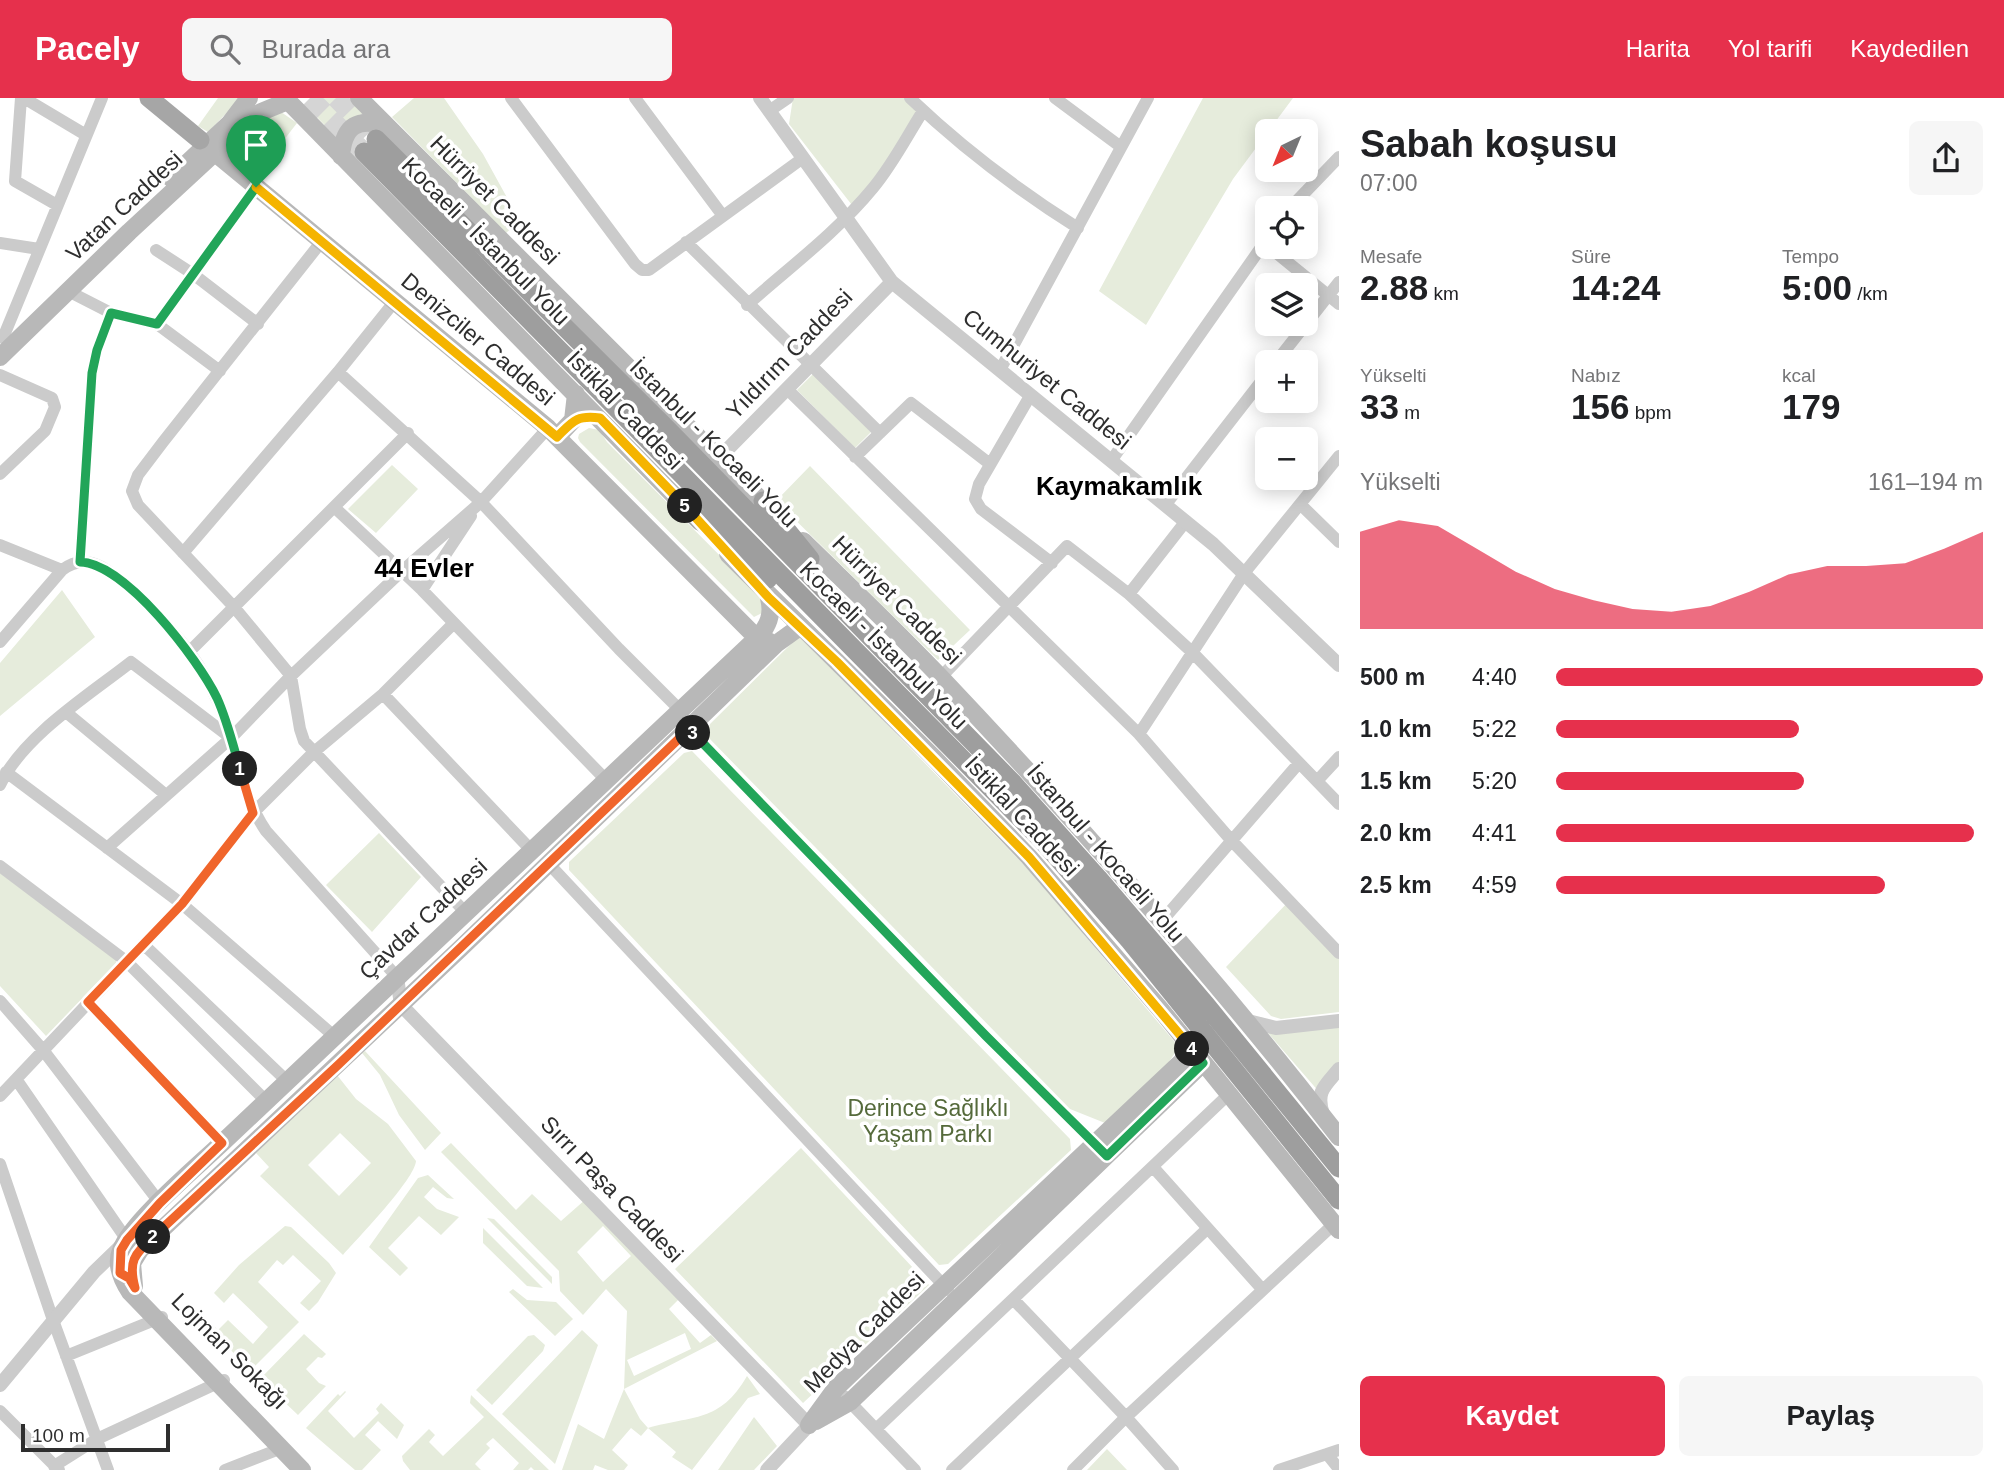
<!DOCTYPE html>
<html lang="tr">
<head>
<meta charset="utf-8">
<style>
  :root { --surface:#fff; --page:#f6f6f6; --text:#202124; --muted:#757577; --accent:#e6304c }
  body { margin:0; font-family:Arial,sans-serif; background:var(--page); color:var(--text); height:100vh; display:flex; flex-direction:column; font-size:26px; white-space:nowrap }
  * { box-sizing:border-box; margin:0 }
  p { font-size:23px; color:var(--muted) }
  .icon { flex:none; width:38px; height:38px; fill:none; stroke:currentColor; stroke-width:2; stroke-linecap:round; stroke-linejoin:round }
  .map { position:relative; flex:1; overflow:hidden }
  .sheet { display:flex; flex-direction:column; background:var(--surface); width:665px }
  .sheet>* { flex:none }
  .needle { width:46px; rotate:223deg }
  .buttons { position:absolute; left:1255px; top:21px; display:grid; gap:14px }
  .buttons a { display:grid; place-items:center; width:63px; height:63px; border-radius:10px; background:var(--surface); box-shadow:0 4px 18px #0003; font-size:35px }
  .scale { position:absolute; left:21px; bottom:18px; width:149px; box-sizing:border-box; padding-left:7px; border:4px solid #2e2e2e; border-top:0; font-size:19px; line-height:24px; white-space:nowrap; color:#2e2e2e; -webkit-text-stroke:5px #fff; paint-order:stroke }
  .pin { position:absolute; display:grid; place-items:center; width:60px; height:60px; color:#fff; margin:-72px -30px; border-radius:50% 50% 50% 0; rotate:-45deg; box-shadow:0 0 7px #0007 }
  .pin .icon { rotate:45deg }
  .km { position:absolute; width:35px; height:35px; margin:-18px; border-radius:50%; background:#222; color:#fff; font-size:19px; line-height:35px; text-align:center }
  .round { display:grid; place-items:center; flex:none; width:74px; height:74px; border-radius:10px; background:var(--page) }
  .head { display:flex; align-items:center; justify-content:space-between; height:119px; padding:0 21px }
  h1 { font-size:38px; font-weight:600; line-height:52px }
  .stats { display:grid; grid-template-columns:repeat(3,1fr); gap:10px; height:119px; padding:7px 21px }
  .stats div { display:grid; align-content:center }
  .stats b { font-size:35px; font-weight:600 }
  .stats small { font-size:19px; font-weight:400 }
  .stats p { font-size:19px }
  .chart { height:196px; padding:14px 21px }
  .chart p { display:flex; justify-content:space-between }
  .chart svg { width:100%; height:126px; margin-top:7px; fill:var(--accent); opacity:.7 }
  .primary-button { display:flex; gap:14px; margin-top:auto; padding:14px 21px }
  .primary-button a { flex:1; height:80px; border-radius:10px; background:var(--accent); color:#fff; font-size:28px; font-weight:600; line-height:80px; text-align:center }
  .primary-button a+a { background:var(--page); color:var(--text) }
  ul { padding:0 21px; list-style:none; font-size:23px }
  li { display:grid; grid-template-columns:112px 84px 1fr; align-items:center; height:52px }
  li i { height:18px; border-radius:9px; background:var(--accent) }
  header { display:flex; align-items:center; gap:42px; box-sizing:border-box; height:98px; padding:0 35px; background:var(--accent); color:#fff }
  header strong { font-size:33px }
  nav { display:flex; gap:38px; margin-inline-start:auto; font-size:24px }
  .search { width:490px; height:63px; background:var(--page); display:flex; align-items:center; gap:18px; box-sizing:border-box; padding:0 24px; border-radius:10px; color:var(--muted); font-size:26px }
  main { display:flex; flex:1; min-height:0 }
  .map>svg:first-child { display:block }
</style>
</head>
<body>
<header>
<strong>Pacely</strong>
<div class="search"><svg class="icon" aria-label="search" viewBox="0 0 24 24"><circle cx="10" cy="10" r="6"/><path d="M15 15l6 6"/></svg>Burada ara</div>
<nav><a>Harita</a><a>Yol tarifi</a><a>Kaydedilen</a></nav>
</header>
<main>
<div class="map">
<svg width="1339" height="1372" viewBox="0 0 1339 1372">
  <rect width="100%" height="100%" fill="#fff"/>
  <path fill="#e6ecdc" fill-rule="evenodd" d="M 218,0 L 241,0 L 208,34 L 198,28 Z
    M 324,0 L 351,0 L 368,16 L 341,44 L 311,13 Z
    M 414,0 L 444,0 L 483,56 L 520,123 L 506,135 L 392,19 Z
    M 793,0 L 910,0 L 923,13 L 855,111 L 789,26 Z
    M 1203,0 L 1293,0 L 1233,81 L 1146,227 L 1099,193 Z
    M 281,14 L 297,25 L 257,77 L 235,55 L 235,46 L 260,22 Z
    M 813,276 L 871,334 L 855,350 L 797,292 Z
    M 589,330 L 599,332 L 607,344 L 761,499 L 764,514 L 754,519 L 580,344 L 578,340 L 579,336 Z
    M 392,367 L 418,391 L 376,435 L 348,411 Z
    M 810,368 L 970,532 L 938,562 L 776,403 Z
    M 62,492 L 95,539 L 0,618 L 0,565 Z
    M 800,537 L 1032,775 L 1179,949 L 1158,980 L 1105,1025 L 1070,1011 L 707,638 L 710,626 Z
    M 692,653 L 1070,1041 L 1071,1052 L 948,1166 L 939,1167 L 569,772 L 569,764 L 684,655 Z
    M 379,735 L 421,779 L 372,834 L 326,787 Z
    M 0,775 L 116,861 L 116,865 L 46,938 L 0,888 Z
    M 1289,803 L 1339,855 L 1339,914 L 1281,921 L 1271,918 L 1226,869 Z
    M 1339,923 L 1339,971 L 1320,995 L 1262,928 Z
    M 365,953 L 441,1035 L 425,1052 L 399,1017 L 380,977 L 362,955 Z
    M 337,977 L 356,1001 L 388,1026 L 416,1063 C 415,1081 358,1140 343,1157 L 260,1078 L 269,1069 L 256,1055 ZM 340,1035 L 371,1065 L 339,1098 L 308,1067 Z
    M 451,1045 L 516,1112 L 532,1096 L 561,1123 L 586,1101 L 679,1201 L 669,1211 L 700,1245 L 711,1237 L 717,1243 L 624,1291 L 640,1321 L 648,1330 C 693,1317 720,1325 747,1278 L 760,1296 L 748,1300 L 692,1372 L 672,1359 L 676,1354 L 648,1330 L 641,1338 L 631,1330 L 612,1352 L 628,1367 L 624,1372 L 608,1372 L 595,1367 L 593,1372 L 562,1372 L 578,1326 L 604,1341 L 624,1291 L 627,1213 L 606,1191 L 583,1217 L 560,1193 L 559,1173 L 441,1054 ZM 603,1128 L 631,1158 L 603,1184 L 577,1154 ZM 685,1235 L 691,1251 L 634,1278 L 627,1262 Z
    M 801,1050 L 929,1187 L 803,1305 L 675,1171 Z
    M 428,1077 L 454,1101 L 447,1100 L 433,1089 L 424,1099 L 437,1111 L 459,1119 L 441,1137 L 419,1118 L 388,1150 L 408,1170 L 400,1178 L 369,1149 L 418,1080 Z
    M 487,1120 L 494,1121 L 552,1179 L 552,1186 Z
    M 285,1128 L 291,1129 L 329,1165 L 336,1175 L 318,1204 L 309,1213 L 300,1205 L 321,1183 L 293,1157 L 283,1167 L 277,1162 L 258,1184 L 299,1224 L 251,1272 L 197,1219 L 196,1212 L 218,1232 L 228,1222 L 253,1246 L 268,1229 L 233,1195 L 224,1205 L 214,1195 L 239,1167 Z
    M 483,1130 L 543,1190 L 527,1188 L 483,1145 Z
    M 513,1191 L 527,1202 L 556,1204 L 573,1221 L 555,1238 L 509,1194 Z
    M 582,1232 L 598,1247 L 555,1366 L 502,1316 Z
    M 304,1236 L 326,1256 L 322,1260 L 318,1259 L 306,1271 L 319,1285 L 326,1288 L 298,1317 L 260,1281 Z
    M 534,1237 L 545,1247 L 543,1253 L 492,1307 L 476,1292 L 528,1238 Z
    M 345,1293 L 346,1294 L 328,1313 L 354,1340 L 379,1315 L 376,1311 L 381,1305 L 404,1327 L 397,1341 L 378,1323 L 365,1337 L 381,1352 L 362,1372 L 355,1372 L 306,1330 L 338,1296 L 340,1298 Z
    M 471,1297 L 549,1372 L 534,1372 L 531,1369 L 528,1372 L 513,1372 L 519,1365 L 493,1340 L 486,1346 L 490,1350 L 475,1366 L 481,1372 L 410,1372 L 403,1363 L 402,1358 L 429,1331 L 435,1337 L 429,1344 L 443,1358 L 484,1319 L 470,1305 Z
    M 754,1319 L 777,1348 L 754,1372 L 718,1372 Z
    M 1107,1351 L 1127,1372 L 1087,1372 Z"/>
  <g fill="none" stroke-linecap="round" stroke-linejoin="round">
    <path stroke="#d5d5d5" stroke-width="19" stroke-dasharray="19 10" stroke-linecap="butt" d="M 310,0 L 364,54
      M 336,0 L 373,38"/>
    <path stroke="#cbcbcb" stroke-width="12" d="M 21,0 L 15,83 L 57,107
      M 24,0 L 86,37
      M 511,0 L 635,166 L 642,172 L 649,172 L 803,60
      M 635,0 L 723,118
      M 910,0 C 961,49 1018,92 1078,130
      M 1055,0 L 1121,49
      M 769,13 L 788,0
      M 1290,110 L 1339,59
      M 686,144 L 880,335
      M 0,145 L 39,151
      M 1269,149 L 1339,206
      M 156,152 L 193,176 L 258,226
      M 68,193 L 111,215 L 157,226 L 220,273
      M 747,207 C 790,169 837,134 873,90 C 893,66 907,38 923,13
      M 157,226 L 256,89
      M 3,240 L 102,0
      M 1276,264 L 1339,184
      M 1000,272 L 1148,0
      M 338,274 L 481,404 L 619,551 L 681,613
      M 0,277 L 52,300 L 55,309 L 45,333 L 0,376
      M 787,291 L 1139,636 L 1231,742 L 1339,855
      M 1030,298 L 979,386 L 975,401 L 981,411 L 1052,465
      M 855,359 L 911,305 L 990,366
      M 1111,363 L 1267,141
      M 1166,406 L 1267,276
      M 1301,407 L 1339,444
      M 334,409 L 422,492 L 607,683
      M 0,447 L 62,472
      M 183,455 L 338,274 L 395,203
      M 80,464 L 92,275 L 97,252 L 111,215
      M 422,492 L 471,418
      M 1129,496 L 1186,423
      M 0,544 L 62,472 C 71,465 80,462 92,465 C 119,472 173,532 190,555 C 201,570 210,586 217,602 C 237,644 239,694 266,733 L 397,879
      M 189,554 L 408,335
      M 291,578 L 234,509 L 138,407 L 132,393 L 138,377 L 163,344 L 322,143
      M 291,578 L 300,631 L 304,643 L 466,815
      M 941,579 L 1067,448 L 1129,496 L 1192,554 L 1339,706
      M 383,596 L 532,753
      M 67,615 L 166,697
      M 689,631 L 986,938 L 1099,1050
      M 1139,636 L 1245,474 L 1339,358
      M 6,674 L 182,806 L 334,938
      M 1317,683 L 1339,659
      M 0,687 C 23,638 89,597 131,564 L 231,640
      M 107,750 L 231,640 L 291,578 L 402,473 L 481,404 L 548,330
      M 549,766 L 948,1192
      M 0,768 L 126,863 L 266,1003
      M 1161,824 L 1299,665
      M 143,846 L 287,983
      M 0,903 L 43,952 L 160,1105
      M 88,904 L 222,1045
      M 16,981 L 127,1142
      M 0,998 L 182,806 L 253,715 L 314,654 L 383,596 L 454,525
      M 0,1066 L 53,1222 L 108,1372
      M 1153,1069 L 1262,1191
      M 1013,1201 L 1126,1319 L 1173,1372
      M 66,1258 L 162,1219
      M 844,1298 L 915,1372
      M 0,1313 L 59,1372
      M 876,1331 L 1229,996
      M 1327,1356 L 1339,1371
      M 54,1368 L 97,1341 L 224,1282
      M 225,1372 L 282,1350
      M 952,1372 L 1207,1131
      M 1073,1372 L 1126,1319 L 1334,1126
      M 1279,1372 L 1339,1352"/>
    <path stroke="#cbcbcb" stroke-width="14" d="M 760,0 L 892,184 L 1213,446 L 1339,567
      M 719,360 L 892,184
      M 397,879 L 401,907 L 809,1327 L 767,1372
      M 1244,922 L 1276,930 L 1339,923
      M 1323,1016 C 1315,993 1326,987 1339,971
      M 0,1287 L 94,1174 L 123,1146"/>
    <path stroke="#b8b8b8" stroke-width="18" d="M 359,0 L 773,414
      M 208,49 L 548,330 L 757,540 L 768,543
      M 341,58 C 344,26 358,20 387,28
      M 171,80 L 230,25 L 249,0
      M 0,259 L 129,134 L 250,22 L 261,14 L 288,3 L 700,424
      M 557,339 L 573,322 L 576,296
      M 803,443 C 850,489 898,534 943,582 C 1081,728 1216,880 1339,1039
      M 728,456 L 935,661 L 1029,759 L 1161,912 L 1339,1132
      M 134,1188 L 132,1165 L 140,1152 L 461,850 L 776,546 L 801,528
      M 816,1323 L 850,1304 L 1203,965
      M 809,1327 L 836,1290 L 859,1268 L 1193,953
      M 302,1372 L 130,1194 C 122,1182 115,1167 121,1152 C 131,1124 198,1068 222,1045 L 757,540 C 769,528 773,516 769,500"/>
    <path stroke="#a6a6a6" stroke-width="19" d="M 149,0 L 200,42"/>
    <path stroke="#9e9e9e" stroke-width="19" d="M 376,41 L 667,331 L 1013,685 L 1098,780 L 1206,907 L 1339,1070
      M 364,54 L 1042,742 L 1130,843 L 1339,1102
      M 763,403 L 810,461
      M 690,413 L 768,481"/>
  </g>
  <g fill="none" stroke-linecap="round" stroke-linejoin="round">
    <defs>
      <path id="split-1" d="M 240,671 C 233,647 227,622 217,600 C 198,561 125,465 80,464 L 92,275 L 97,252 L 111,215 L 157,226 L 256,89"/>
      <path id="split-2" d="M 153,1139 C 134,1157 128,1163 135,1190 L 129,1180 L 120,1175 L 121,1152 L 127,1142 L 160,1105 L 222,1045 L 88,904 L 182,806 L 253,715 L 240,671"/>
      <path id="split-3" d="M 153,1139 L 338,967 L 689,631 L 693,635"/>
      <path id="split-4" d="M 693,635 L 986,938 L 1107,1058 L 1203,965 L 1192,951"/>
      <path id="split-5" d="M 685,408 L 769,500 L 837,564 L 1029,759 L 1192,951"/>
      <path id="split-6" d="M 256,89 L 557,339 C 573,323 576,317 600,320 L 685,408"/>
    </defs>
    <use href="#split-1" stroke="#fff" stroke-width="14"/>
    <use href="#split-2" stroke="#fff" stroke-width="14"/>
    <use href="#split-3" stroke="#fff" stroke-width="14"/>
    <use href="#split-4" stroke="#fff" stroke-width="14"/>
    <use href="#split-5" stroke="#fff" stroke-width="14"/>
    <use href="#split-6" stroke="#fff" stroke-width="14"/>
    <use href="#split-1" stroke="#22a559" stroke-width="9"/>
    <use href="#split-2" stroke="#f0652b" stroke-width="9"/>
    <use href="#split-3" stroke="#f0652b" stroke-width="9"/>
    <use href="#split-4" stroke="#22a559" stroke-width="9"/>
    <use href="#split-5" stroke="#f5b400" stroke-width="9"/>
    <use href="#split-6" stroke="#f5b400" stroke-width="9"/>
  </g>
  <g text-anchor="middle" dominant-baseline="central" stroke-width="7" stroke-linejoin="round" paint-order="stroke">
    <g font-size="23" fill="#2e2e2e" stroke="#fff">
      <text transform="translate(495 102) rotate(45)">Hürriyet Caddesi</text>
      <text transform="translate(124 108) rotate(-43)">Vatan Caddesi</text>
      <text transform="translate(486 143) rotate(45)">Kocaeli - İstanbul Yolu</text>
      <text transform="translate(478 241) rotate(40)">Denizciler Caddesi</text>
      <text transform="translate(789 256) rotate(-46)">Yıldırım Caddesi</text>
      <text transform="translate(1047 281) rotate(39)">Cumhuriyet Caddesi</text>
      <text transform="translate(625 312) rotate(46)">İstiklal Caddesi</text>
      <text transform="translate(714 345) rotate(45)">İstanbul - Kocaeli Yolu</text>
      <text transform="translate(897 502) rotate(45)">Hürriyet Caddesi</text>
      <text transform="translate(884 547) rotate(45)">Kocaeli - İstanbul Yolu</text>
      <text transform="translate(1022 718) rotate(47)">İstiklal Caddesi</text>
      <text transform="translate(1106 755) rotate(49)">İstanbul - Kocaeli Yolu</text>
      <text transform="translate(423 821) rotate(-43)">Çavdar Caddesi</text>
      <text transform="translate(612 1091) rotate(46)">Sırrı Paşa Caddesi</text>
      <text transform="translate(864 1234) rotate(-45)">Medya Caddesi</text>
      <text transform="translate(230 1253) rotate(45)">Lojman Sokağı</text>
    </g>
    <g font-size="23" fill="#556a3b" stroke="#fff">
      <text x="928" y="1010">Derince Sağlıklı<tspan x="928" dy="26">Yaşam Parkı</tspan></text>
    </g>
    <g font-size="26" font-weight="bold" fill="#000" stroke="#fff">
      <text x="1119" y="388">Kaymakamlık</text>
      <text x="424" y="470">44 Evler</text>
    </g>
  </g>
</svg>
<div class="buttons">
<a><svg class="needle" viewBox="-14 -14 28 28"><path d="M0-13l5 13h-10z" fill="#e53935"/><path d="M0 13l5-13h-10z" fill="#757577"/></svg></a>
<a><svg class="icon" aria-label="locate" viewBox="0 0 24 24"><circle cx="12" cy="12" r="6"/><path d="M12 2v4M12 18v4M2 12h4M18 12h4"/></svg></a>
<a><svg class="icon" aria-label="layers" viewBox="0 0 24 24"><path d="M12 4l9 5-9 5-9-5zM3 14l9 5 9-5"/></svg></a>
<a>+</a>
<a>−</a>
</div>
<div class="scale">100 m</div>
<div class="pin" style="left:256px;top:89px;background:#1e9e55"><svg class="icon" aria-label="arrive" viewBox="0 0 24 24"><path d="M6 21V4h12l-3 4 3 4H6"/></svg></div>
<b class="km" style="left:240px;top:671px">1</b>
<b class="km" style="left:153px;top:1139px">2</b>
<b class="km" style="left:693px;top:635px">3</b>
<b class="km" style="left:1192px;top:951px">4</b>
<b class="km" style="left:685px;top:408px">5</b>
</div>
<section class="sheet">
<div class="head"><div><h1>Sabah koşusu</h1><p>07:00</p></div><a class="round"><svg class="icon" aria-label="share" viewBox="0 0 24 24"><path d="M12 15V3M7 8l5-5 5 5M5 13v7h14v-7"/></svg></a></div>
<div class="stats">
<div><p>Mesafe</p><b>2.88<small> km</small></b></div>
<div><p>Süre</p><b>14:24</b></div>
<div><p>Tempo</p><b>5:00<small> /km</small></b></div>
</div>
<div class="stats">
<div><p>Yükselti</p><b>33<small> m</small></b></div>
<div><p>Nabız</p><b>156<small> bpm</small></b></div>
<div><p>kcal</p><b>179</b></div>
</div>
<div class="chart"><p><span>Yükselti</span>161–194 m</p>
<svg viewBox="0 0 160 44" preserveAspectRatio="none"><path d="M0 44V10L10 6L20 8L30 16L40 24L50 30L60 34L70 37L80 38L90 36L100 31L110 25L120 22L130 22L140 21L150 16L160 10V44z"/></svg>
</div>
<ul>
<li><b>500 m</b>4:40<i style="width:100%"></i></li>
<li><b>1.0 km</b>5:22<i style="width:57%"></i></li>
<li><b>1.5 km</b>5:20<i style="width:58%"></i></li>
<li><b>2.0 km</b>4:41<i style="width:98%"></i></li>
<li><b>2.5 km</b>4:59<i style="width:77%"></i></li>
</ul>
<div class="primary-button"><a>Kaydet</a><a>Paylaş</a></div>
</section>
</main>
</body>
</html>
